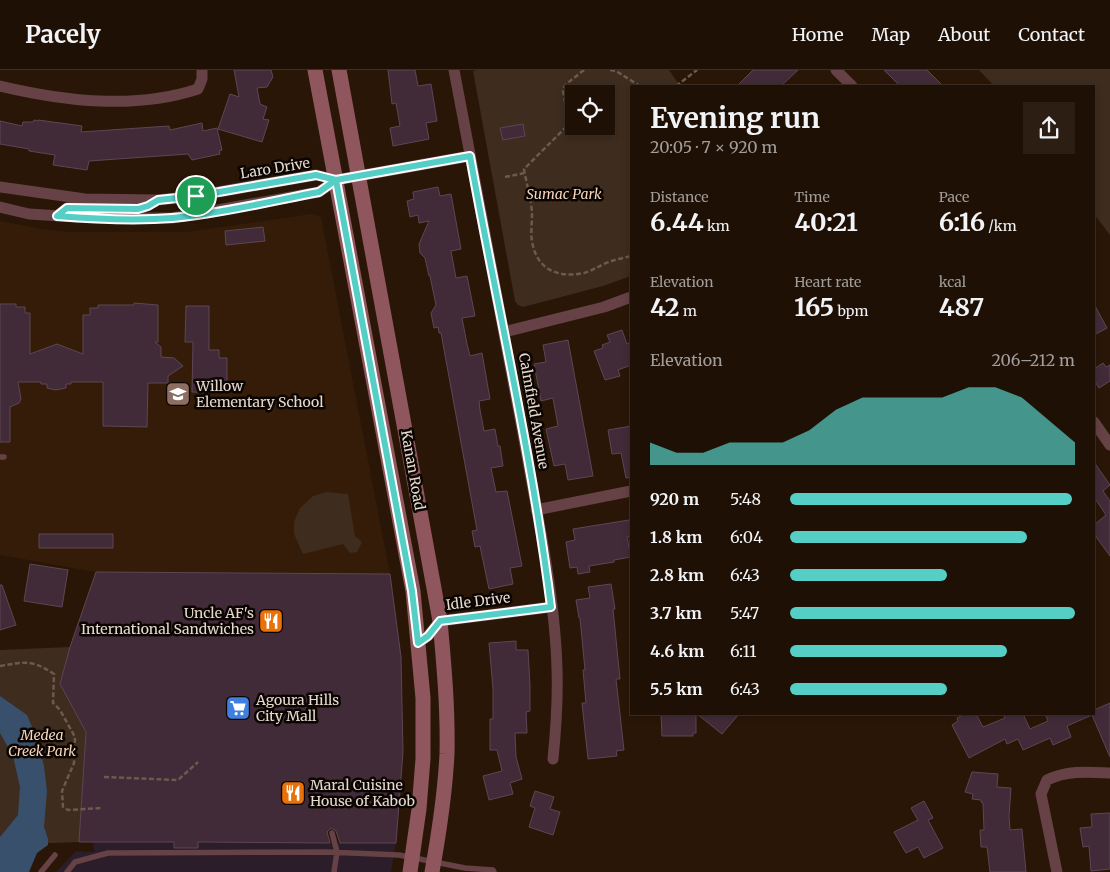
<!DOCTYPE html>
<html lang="en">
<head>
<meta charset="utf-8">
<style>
  :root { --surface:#1f1005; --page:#2c1e13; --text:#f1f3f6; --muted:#a19d9a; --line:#3c3027; --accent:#55cec6 }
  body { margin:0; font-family:Merriweather,serif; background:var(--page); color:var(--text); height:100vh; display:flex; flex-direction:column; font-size:19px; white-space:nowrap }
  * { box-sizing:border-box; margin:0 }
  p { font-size:16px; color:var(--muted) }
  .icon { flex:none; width:28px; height:28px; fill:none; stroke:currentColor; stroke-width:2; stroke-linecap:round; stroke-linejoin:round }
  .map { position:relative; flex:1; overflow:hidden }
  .side { position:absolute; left:630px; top:15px; width:465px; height:630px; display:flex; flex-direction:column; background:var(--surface); border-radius:0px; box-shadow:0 2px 8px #0003,0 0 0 1px var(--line) }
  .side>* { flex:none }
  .fabs { position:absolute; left:565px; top:15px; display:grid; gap:10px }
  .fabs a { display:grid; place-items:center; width:50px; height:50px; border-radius:0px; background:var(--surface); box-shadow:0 2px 8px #0003,0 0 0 1px var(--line); font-size:25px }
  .pin { position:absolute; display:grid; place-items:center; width:42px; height:42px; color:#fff; margin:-21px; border:2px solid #fff; border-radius:50%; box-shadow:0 1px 5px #0007 }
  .round { display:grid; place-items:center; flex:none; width:52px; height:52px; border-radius:0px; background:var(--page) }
  .headline { display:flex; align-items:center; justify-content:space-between; height:85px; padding:0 20px }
  h1 { font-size:28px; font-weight:700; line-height:38px }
  .metrics { display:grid; grid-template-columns:repeat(3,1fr); gap:8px; height:85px; padding:5px 20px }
  .metrics div { display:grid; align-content:center }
  .metrics b { font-size:25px; font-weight:700 }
  .metrics small { font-size:14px; font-weight:400 }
  .metrics p { font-size:14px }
  .chart { height:140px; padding:10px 20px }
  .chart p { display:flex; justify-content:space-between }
  .chart svg { width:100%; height:90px; margin-top:5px; fill:var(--accent); opacity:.7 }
  ul { padding:0 20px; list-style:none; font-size:16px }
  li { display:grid; grid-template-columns:80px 60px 1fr; align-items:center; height:38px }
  li i { height:12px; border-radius:6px; background:var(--accent) }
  header { display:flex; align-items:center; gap:30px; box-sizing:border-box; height:70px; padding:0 25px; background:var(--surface); border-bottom:1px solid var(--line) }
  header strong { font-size:24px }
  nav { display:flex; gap:28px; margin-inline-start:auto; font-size:18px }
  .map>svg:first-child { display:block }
</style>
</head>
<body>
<header>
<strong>Pacely</strong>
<nav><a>Home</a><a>Map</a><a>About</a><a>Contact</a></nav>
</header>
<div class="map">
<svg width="1110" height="802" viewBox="0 0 1110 802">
  <rect width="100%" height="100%" fill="#291607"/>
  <path fill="#2b1d29" d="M 93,772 L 396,773 L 391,802 L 56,802 L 76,781 L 94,782 Z"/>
  <path fill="#341c08" d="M 312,144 L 321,147 L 390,504 L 96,502 L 0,485 L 0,151 L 42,159 L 68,162 L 187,162 Z"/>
  <path fill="#3e2c1e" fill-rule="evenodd" d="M 478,0 L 669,0 L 680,16 L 631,16 L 631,206 L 603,216 L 523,237 L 518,235 L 515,231 L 473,1 ZM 574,24 L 606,24 L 606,56 L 574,56 Z
    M 979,0 L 1110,0 L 1110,165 L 1094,144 L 1094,16 L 994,16 Z
    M 326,422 L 348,424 L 355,466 L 362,472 L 357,482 L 350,483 L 343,474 L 303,484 L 294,464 L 294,452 L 300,438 L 313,426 Z
    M 70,577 L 60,614 L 86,662 L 79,772 L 0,775 L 0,580 Z"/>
  <path fill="#38506b" d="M 0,626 L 27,645 L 36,666 L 44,696 L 47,721 L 44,757 L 48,769 L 48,775 L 37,783 L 29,802 L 0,802 L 0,767 L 18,745 L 20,717 L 13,686 L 0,663 Z"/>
  <path fill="#412b38" stroke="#5e4654" d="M 234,0 L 271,0 L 273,7 L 267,17 L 257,18 L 260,34 L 267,37 L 263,49 L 269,50 L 262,72 L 218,59 L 230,24 L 239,27 Z
    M 388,0 L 415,0 L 418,16 L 431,14 L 437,51 L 426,53 L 429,69 L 393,76 L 390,58 L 400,56 L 396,33 L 392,34 Z
    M 753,0 L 798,0 L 781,16 L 737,16 Z
    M 884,0 L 927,0 L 943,16 L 900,16 Z
    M 34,50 L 38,51 L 38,50 L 82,56 L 81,62 L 169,56 L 170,60 L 202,53 L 203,61 L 217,58 L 222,80 L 219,81 L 220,84 L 192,90 L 188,84 L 89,91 L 87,100 L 53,95 L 55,85 L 29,81 L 29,79 L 0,74 L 0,51 L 22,56 L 23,52 L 33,52 Z
    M 523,54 L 525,66 L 503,70 L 500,58 Z
    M 438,117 L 440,126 L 451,124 L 461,179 L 451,181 L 456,208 L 467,206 L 475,246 L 462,248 L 467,274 L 470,286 L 482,283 L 490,329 L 479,331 L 480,340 L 484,361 L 495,359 L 498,376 L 500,376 L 503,396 L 491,398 L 496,422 L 507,421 L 522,496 L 510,498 L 513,514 L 489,519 L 480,476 L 475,477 L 472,461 L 477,460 L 441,263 L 439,263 L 438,257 L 434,258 L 431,243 L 436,235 L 430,206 L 429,206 L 425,188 L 420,183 L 419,174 L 429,151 L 419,153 L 418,145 L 410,147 L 407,131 L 414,129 L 413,122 Z
    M 263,157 L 265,171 L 226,175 L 225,161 Z
    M 134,233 L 158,235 L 158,272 L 155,272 L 161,277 L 161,287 L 174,288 L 183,296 L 168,306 L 168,313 L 148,313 L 147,357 L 103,356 L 103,312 L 71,312 L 71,314 L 66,314 L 66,318 L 55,320 L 47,318 L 47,314 L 41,314 L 41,312 L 18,312 L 21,329 L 19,333 L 10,337 L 10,372 L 0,372 L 0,234 L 16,234 L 16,237 L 25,237 L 25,243 L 30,243 L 30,284 L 57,274 L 83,284 L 83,245 L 90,245 L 90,238 L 98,238 L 98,235 L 134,235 Z
    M 1094,234 L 1107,258 L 1094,265 Z
    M 186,236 L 209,236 L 209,280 L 219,280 L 219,288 L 227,288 L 227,315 L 219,315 L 219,323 L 192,322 L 193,272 L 185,272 Z
    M 622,260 L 627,274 L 631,272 L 631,295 L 618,300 L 620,306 L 605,310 L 594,281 L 603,278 L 602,275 L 610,272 L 607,265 Z
    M 568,270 L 593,406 L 568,410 L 565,394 L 554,396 L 546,359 L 558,356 L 553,328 L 541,331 L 534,294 L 546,292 L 543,275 Z
    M 1103,293 L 1106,297 L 1110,295 L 1110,311 L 1099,318 L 1094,310 L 1094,299 Z
    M 631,356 L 631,407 L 626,408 L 621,383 L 612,384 L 608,360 Z
    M 1094,392 L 1110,415 L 1103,421 L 1110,431 L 1110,486 L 1094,464 L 1094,455 L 1106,445 L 1094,427 Z
    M 629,450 L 631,466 L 627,467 L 631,487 L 614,490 L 614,492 L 589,496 L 590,502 L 578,504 L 577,497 L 570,498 L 566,472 L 575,470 L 573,459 Z
    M 39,464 L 113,464 L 113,478 L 39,478 Z
    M 30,494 L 68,500 L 62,537 L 24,531 Z
    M 96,502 L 390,504 L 401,587 L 403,682 L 396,773 L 340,773 L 336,761 L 331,758 L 327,762 L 330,773 L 198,772 L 198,778 L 174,778 L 174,772 L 79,772 L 86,662 L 60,614 L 70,577 Z
    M 611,514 L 615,539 L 613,539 L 620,609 L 616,609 L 624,680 L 616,681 L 617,686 L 588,689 L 582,633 L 586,633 L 583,600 L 585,600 L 580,548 L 579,548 L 576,530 L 590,528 L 588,517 Z
    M 0,515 L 2,515 L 16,555 L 0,560 Z
    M 516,571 L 516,580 L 528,580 L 530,616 L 530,641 L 526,642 L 527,663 L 515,663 L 516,687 L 522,709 L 510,713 L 513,724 L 489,730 L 483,706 L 502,701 L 497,680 L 490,680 L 490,649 L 493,649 L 493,619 L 489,573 Z
    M 1110,633 L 1110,687 L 1092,645 L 1067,656 L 1071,667 L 1053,675 L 1050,668 L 1023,680 L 1018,669 L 1007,674 L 1005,669 L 969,688 L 952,655 L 958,651 L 957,648 L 965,644 L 976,644 L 983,657 L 1005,648 L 1003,644 L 1023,644 L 1030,659 L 1048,651 L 1045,644 L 1094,644 L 1094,640 Z
    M 661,644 L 696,644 L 696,663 L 693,663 L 693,666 L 662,666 Z
    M 697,644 L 739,644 L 722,664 Z
    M 972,702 L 998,704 L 997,717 L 1011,718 L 1009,746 L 1010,760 L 1022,759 L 1026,802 L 990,802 L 987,777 L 981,777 L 980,760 L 984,760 L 983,733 L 981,732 L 981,730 L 972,729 L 973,724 L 965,722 Z
    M 535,721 L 554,727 L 550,739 L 560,742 L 553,765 L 529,757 L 535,738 L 530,736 Z
    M 924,731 L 933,748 L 928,750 L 943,778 L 924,788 L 918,777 L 906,783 L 894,762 L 918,750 L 911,738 Z
    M 1110,743 L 1110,799 L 1091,801 L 1089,776 L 1083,777 L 1080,758 L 1092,757 L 1091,744 Z"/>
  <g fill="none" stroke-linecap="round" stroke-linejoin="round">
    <path stroke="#6b5a4d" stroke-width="2.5" stroke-dasharray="5 2.5" stroke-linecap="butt" d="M 584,0 L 565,15 L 563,21 L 569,54 L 524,99 C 526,112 532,132 532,145 C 532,155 530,165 533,176 C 539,201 560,208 584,203 C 592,201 600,195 609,192 C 616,189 624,188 631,186
      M 610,0 L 616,1 L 640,16
      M 676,16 L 697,0
      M 505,107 L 525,103
      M 0,596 C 24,592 32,589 54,604 L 53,633 L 60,640 L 75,667 L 74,693 L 62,721 L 63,737 L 68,740 L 102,738
      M 104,707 L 178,710 L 198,692"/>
    <path stroke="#664145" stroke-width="5.5" d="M 0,387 L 4,387
      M 332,763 L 337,782 L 334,802
      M 41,802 L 55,785
      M 67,802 L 75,792 L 108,783 L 326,782 L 399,785 L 465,798 L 493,800 L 494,802"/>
    <path stroke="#664145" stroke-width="11" d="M 454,0 C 476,121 501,242 523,364 C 536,439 555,523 557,599 C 558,629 556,659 553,689
      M 836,0 L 852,16
      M 0,16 C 64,31 134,40 198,19 L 202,9 L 202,0
      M 0,117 L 85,129 L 158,130 L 195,126 L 316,105 L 336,110 L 470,86
      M 0,137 L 29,144 L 92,148 L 172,148 L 319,122 L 336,110
      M 57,146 L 67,138 L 138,139 L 155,132
      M 504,262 L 604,237 L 631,227
      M 1094,352 L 1110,375
      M 536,440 L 631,421
      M 418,573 L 428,566 L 440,551 L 551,537
      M 1057,802 L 1041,724 L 1047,710 C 1068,700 1088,702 1110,703"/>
    <path stroke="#90565d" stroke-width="15" d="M 315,0 L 413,521 L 423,628 L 423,689 L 419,739 L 410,802
      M 339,0 L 440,551 C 444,595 448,639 447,684 C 445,724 439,763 432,802"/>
  </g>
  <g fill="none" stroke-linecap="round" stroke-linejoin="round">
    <defs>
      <path id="route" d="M 196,126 L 316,105 L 336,110 L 412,521 L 418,573 L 428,566 L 440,551 L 551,537 C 532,385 497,236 470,86 L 336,110 L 319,122 C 272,131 219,144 172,148 C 134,151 95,149 57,146 L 67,138 L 138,139 L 148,136 L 158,130 L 196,126"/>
    </defs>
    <use href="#route" stroke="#fff" stroke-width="10"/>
    <use href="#route" stroke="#55cec6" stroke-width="6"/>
  </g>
  <defs>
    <symbol id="school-square" viewBox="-11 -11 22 22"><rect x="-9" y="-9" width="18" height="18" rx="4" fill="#8d6e63" stroke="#0b0502"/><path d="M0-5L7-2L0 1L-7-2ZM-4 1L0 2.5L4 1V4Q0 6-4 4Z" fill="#fff"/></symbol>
    <symbol id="restaurant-square" viewBox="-11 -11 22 22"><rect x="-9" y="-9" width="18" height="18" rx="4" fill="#e8710a" stroke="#0b0502"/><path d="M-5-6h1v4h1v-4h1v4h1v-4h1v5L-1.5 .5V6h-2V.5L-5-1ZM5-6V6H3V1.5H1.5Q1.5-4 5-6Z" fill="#fff"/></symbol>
    <symbol id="supermarket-square" viewBox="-11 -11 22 22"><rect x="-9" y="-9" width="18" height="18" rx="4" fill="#3f7fe0" stroke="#0b0502"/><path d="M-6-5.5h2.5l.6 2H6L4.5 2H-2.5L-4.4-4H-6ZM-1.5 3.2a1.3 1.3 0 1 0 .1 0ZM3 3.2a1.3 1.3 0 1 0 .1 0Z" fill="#fff"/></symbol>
  </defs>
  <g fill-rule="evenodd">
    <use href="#school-square" x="164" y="310" width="28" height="28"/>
    <use href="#restaurant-square" x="257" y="537" width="28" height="28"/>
    <use href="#supermarket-square" x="224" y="624" width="28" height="28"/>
    <use href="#restaurant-square" x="279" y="709" width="28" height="28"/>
  </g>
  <g text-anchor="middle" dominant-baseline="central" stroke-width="5" stroke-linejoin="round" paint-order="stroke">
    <g font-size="14" fill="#e6d9cf" stroke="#0b0502">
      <text transform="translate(275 98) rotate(-9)">Laro Drive</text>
      <text transform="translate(534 341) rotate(80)">Calmfield Avenue</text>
      <text transform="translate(413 400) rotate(80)">Kanan Road</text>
      <text transform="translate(478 531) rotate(-7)">Idle Drive</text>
    </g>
    <g font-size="14" font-style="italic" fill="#f7d6bd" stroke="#0b0502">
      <text x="564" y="124">Sumac Park</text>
      <text x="42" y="665">Medea<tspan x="42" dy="16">Creek Park</tspan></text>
    </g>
    <g font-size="14" fill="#e6d9cf" stroke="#0b0502" text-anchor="start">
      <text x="196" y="316">Willow<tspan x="196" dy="16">Elementary School</tspan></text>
      <text x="254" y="543" text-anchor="end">Uncle AF's<tspan x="254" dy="16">International Sandwiches</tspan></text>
      <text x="256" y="630">Agoura Hills<tspan x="256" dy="16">City Mall</tspan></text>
      <text x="310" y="715">Maral Cuisine<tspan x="310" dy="16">House of Kabob</tspan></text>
    </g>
  </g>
</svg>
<div class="fabs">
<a><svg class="icon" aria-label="locate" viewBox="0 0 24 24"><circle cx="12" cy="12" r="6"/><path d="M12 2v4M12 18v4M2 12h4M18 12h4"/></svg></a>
</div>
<div class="pin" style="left:196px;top:126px;background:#1e9e55"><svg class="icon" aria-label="arrive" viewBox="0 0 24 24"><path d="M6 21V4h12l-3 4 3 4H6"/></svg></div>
<section class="side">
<div class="headline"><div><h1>Evening run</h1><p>20:05 · 7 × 920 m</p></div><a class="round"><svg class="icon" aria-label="share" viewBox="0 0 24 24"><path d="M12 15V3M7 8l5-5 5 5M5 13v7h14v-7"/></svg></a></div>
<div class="metrics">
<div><p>Distance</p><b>6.44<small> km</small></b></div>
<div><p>Time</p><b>40:21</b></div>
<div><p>Pace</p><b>6:16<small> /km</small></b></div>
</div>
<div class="metrics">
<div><p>Elevation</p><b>42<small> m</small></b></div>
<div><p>Heart rate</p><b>165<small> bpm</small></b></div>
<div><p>kcal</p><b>487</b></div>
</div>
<div class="chart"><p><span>Elevation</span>206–212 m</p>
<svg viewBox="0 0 160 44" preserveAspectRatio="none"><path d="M0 44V33L10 38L20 38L30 33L40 33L50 33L60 27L70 17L80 11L90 11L100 11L110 11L120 6L130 6L140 11L150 22L160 33V44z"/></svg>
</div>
<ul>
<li><b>920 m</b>5:48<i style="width:99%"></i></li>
<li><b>1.8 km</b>6:04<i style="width:83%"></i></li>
<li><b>2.8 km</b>6:43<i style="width:55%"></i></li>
<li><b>3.7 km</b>5:47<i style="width:100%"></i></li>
<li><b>4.6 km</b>6:11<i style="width:76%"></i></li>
<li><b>5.5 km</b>6:43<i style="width:55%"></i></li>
</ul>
</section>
</div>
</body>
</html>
